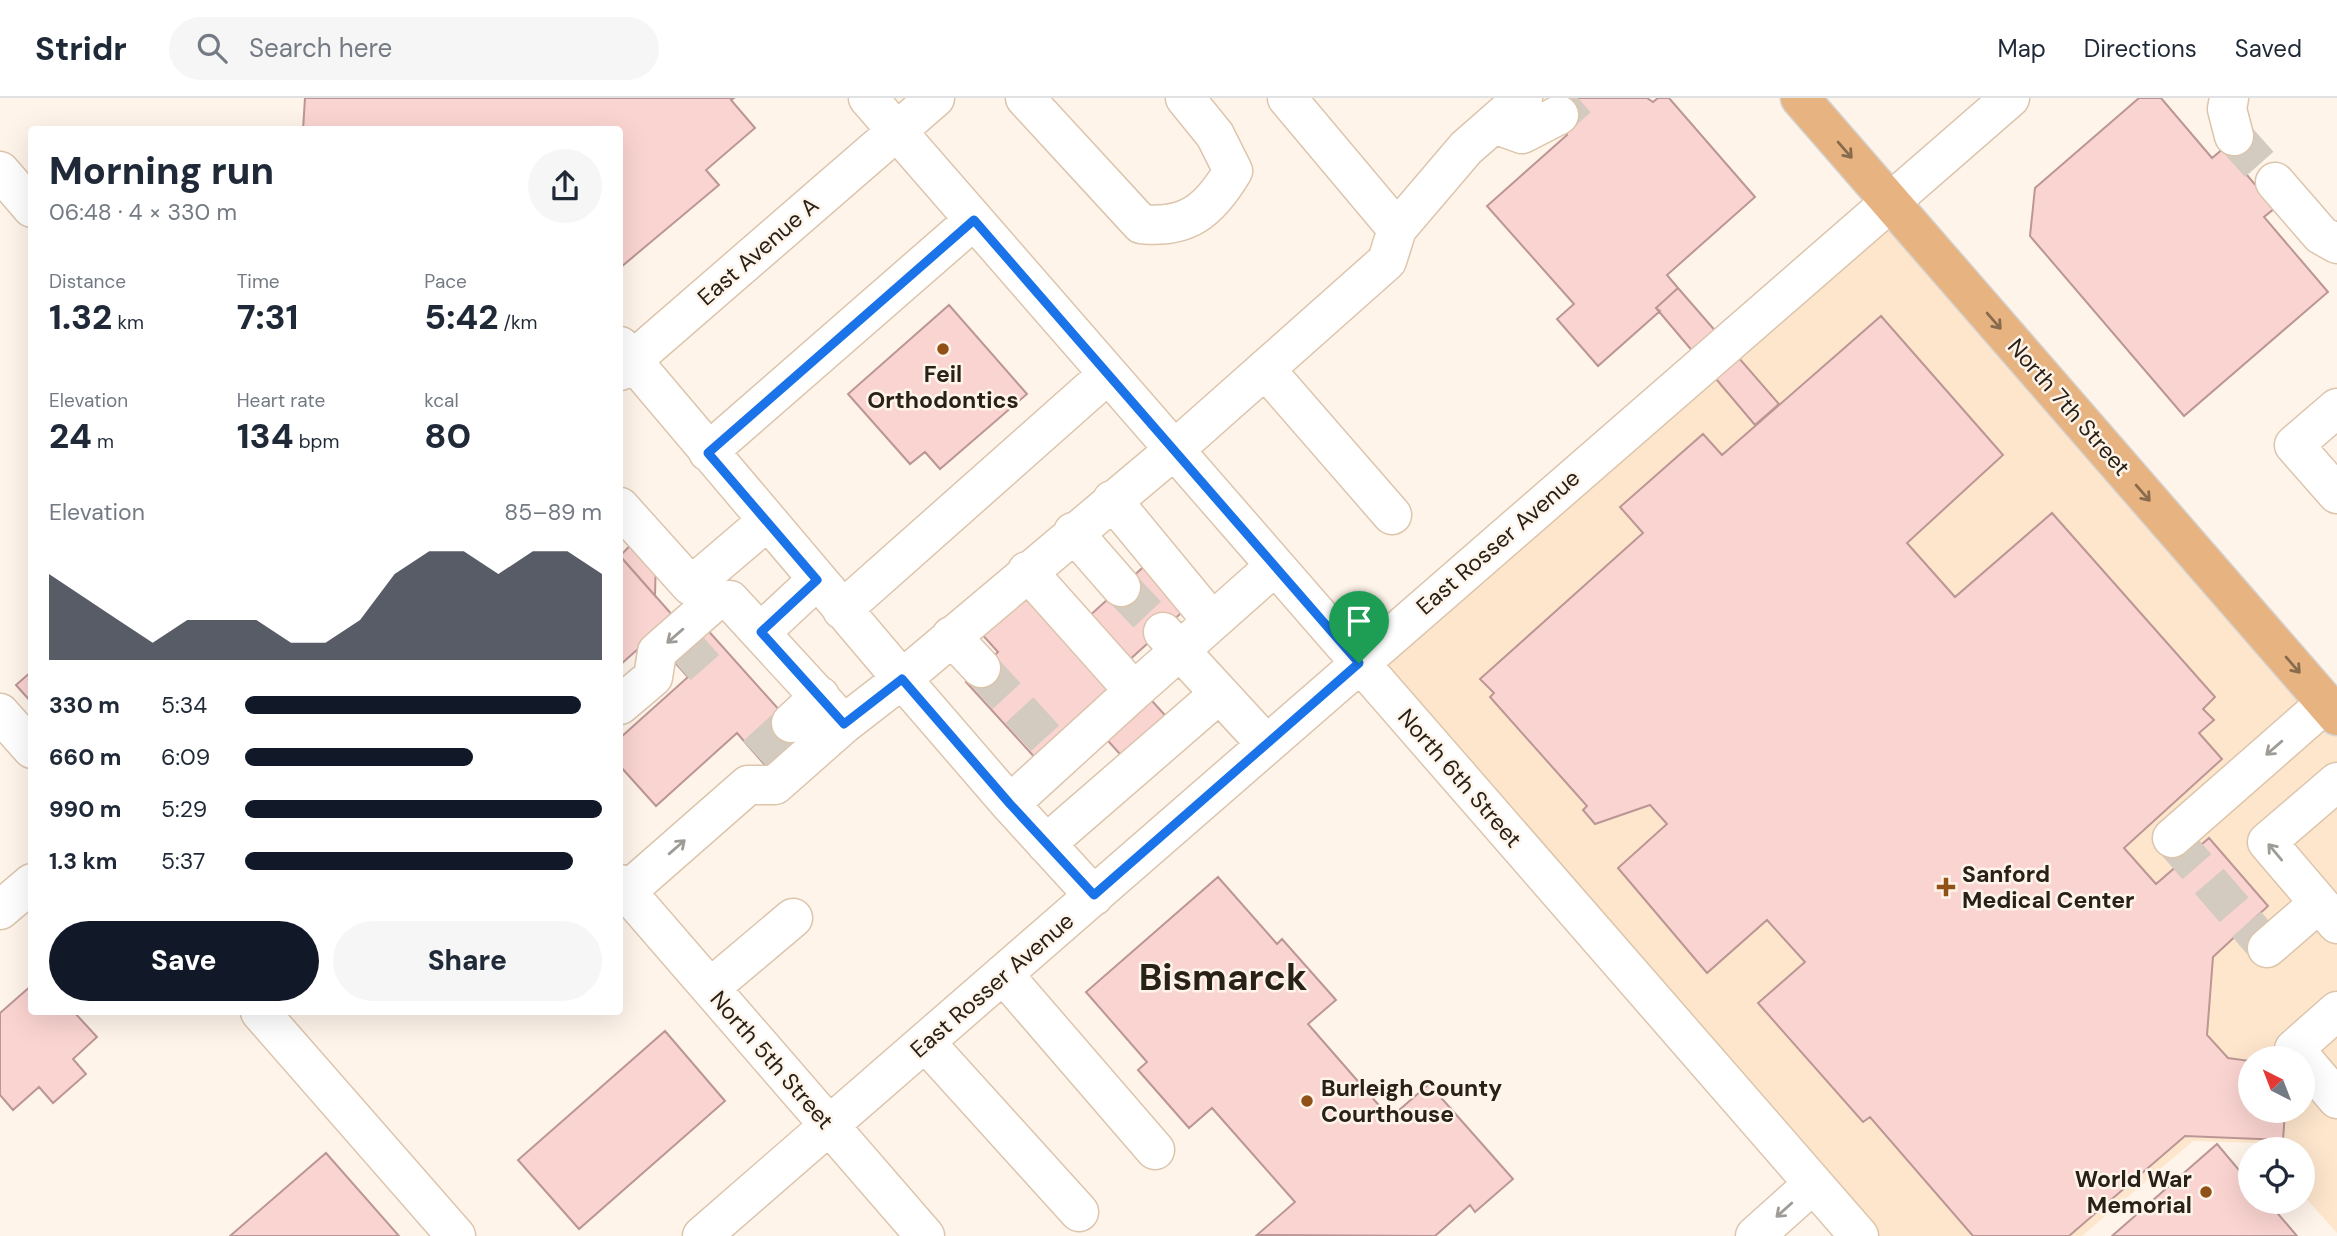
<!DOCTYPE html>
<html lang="en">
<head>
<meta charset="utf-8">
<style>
  :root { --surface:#fff; --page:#f6f6f7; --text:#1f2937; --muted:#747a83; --line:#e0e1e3; --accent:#111827 }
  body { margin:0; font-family:"DM Sans",sans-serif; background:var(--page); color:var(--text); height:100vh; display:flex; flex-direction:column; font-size:26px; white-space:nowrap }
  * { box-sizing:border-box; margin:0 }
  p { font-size:23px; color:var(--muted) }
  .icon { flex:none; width:38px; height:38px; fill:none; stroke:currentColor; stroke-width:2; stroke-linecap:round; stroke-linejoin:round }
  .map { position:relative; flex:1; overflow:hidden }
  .details { position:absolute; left:28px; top:28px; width:595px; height:889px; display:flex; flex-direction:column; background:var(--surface); border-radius:7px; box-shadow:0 7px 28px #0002 }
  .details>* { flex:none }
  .needle { width:46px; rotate:318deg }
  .tools { position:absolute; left:2238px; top:948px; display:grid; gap:14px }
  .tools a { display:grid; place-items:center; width:77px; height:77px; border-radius:50%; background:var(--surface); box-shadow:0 7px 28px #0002; font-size:35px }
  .pin { position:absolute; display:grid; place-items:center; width:60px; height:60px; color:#fff; margin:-72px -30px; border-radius:50% 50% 50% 0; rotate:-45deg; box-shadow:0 0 7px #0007 }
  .pin .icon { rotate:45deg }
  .round { display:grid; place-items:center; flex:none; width:74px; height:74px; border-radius:37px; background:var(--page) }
  .overview { display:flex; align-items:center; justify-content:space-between; height:119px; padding:0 21px }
  h1 { font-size:38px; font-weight:800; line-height:52px }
  .figures { display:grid; grid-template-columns:repeat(3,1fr); gap:10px; height:119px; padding:7px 21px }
  .figures div { display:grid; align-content:center }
  .figures b { font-size:35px; font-weight:800 }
  .figures small { font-size:19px; font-weight:400 }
  .figures p { font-size:19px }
  .chart { height:196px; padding:14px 21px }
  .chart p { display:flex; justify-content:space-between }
  .chart svg { width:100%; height:126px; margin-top:7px; fill:var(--accent); opacity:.7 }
  .cta { display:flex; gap:14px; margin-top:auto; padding:14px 21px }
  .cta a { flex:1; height:80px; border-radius:42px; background:var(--accent); color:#fff; font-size:28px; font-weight:800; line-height:80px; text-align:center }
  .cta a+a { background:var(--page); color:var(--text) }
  ul { padding:0 21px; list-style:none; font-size:23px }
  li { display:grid; grid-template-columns:112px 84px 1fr; align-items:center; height:52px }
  li i { height:18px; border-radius:9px; background:var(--accent) }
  header { display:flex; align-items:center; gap:42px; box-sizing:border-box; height:98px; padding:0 35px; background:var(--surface); border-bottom:2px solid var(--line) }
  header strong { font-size:33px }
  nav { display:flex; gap:38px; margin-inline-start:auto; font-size:24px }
  .search { width:490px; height:63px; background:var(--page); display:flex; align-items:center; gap:18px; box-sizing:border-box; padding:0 24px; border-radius:38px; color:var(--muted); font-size:26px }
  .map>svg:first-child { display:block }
</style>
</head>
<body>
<header>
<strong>Stridr</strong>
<div class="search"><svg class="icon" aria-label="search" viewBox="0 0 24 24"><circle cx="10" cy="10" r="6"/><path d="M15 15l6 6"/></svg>Search here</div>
<nav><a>Map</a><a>Directions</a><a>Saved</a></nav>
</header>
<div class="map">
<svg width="2337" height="1138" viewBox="0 0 2337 1138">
  <rect width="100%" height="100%" fill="#fef4ea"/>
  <path fill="#fde6cc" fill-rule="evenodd" d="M 1890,104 L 2337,618 L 2337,1135 L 2303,1097 L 2303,1052 L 2262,1052 L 2256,1045 L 2193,1043 L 2082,1138 L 1859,1138 L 1359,565 ZM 2250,961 L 2303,961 L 2303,1013 L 2250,1013 Z"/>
  <path fill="#fad4d1" stroke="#bb9694" stroke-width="2" d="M 305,0 L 734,0 L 731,2 L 755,30 L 706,72 L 719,87 L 621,169 L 620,32 L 303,32 Z
    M 1553,0 L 1647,0 L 1653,4 L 1658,0 L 1669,0 L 1755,99 L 1667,177 L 1678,190 L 1656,210 L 1660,213 L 1598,268 L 1557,221 L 1574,206 L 1487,108 L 1567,37 Z
    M 2139,0 L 2161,0 L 2212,60 L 2224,50 L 2275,110 L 2264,119 L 2328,194 L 2184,318 L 2030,138 L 2035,90 Z
    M 1678,190 L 1779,306 L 1755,327 L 1656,210 Z
    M 949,207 L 1027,296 L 940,371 L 925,354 L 910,366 L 848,296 Z
    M 1881,218 L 2003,357 L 1907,445 L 1955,499 L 2052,415 L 2215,599 L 2203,611 L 2214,622 L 2199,635 L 2222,661 L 2124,750 L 2156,786 L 2209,740 L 2268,808 L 2213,859 L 2207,937 L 2228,960 L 2250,963 L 2250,1013 L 2285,1013 L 2283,1042 L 2185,1038 L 2069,1138 L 1973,1138 L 1870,1019 L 1863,1024 L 1758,905 L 1805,864 L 1767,822 L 1707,875 L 1618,770 L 1667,726 L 1650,707 L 1595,726 L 1583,712 L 1587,708 L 1490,599 L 1494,595 L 1480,581 L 1643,435 L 1620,409 L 1703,336 L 1722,357 Z
    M 640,437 L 656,457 L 655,498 L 620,458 Z
    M 620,458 L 674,519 L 620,567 Z
    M 1150,463 L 1190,507 L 1127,564 L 1087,520 Z
    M 1022,494 L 1113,594 L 1038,663 L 966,584 L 998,554 L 979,533 Z
    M 704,528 L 807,643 L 771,674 L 737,635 L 656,708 L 620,668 L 620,640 L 688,579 L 670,559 Z
    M 32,573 L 32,605 L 16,587 Z
    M 1144,594 L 1172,625 L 1128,665 L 1100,634 Z
    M 1218,779 L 1277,846 L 1282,841 L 1336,902 L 1308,926 L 1390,1020 L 1429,986 L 1513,1081 L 1475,1114 L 1470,1107 L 1435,1138 L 1257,1137 L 1295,1104 L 1212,1010 L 1189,1030 L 1138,972 L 1147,964 L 1086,894 Z
    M 32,887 L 32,914 L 74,914 L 97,939 L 73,961 L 86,976 L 53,1005 L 39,989 L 13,1012 L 0,997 L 0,915 Z
    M 665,933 L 725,1003 L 579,1131 L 518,1062 Z
    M 2217,1046 L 2250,1085 L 2250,1104 L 2268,1104 L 2297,1138 L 2112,1138 Z
    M 326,1055 L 399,1138 L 230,1138 Z"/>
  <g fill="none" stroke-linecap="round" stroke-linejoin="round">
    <path stroke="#d3cac0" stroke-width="38" stroke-dasharray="38 19" stroke-linecap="butt" d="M 1559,17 L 1578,0
      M 2234,38 L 2275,84
      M 1121,489 L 1162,532
      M 678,568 L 713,537
      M 981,570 L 1053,649
      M 756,657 L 791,625
      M 2172,740 L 2267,850"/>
    <defs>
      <path id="minor" d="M 868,0 L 1859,1138
        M 1025,0 L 1141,126 C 1187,131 1209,113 1233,73 L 1215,37 L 1185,0
        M 1287,0 L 1397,131
        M 2229,0 L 2227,11 L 2234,38
        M 1494,26 L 1522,36 L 1559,17
        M 0,73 L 32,110
        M 2275,84 L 2321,137 L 2337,146
        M 620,248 L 902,581 L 844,626
        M 1265,271 L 1392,417
        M 620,273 L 935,0
        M 2337,310 L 2294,347 L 2337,396
        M 708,354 L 974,122
        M 1112,402 L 1212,523
        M 620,409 L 691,488 L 766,424
        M 1073,434 L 1121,489
        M 1027,473 L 1134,593 L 1275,468
        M 842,512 L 1108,276
        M 761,534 L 817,482
        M 1163,534 L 1266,646
        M 951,538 L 981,570
        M 620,607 L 653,579 L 657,554 L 715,503 L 730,502 L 844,626 L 775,687 L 748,687 L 626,794
        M 0,615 L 32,651
        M 791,625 L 820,598
        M 2337,684 L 2267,744 L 2337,826
        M 1010,706 L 1134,593
        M 2172,740 L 2326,605
        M 1046,746 L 1219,596
        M 620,786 L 925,1138
        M 1094,798 L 1010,706 L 902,581 L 1174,352 L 1387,163 L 1397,131 L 1466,50 L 1523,0
        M 0,812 L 32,785
        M 2267,850 L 2319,805
        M 1003,876 L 1155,1052
        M 710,890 L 793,820
        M 260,914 L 456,1138
        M 926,945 L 1079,1114
        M 2302,961 L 2294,951 L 2337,913
        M 2303,961 L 2337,1001
        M 702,1138 L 2010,0
        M 1755,1138 L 1813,1086"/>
      <path id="major" d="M 1800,0 L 2337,618"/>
    </defs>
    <use href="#minor" stroke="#ddc5ac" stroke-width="41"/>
    <use href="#major" stroke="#d4d3d1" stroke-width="41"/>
    <use href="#minor" stroke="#fff" stroke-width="38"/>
    <use href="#major" stroke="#e7b380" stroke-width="38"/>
  </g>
  <defs><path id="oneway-shaft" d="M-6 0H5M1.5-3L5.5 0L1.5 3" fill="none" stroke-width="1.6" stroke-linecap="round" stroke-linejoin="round" transform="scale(1.75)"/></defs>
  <g stroke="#886a4c">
    <use href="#oneway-shaft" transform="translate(1845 52) rotate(49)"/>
    <use href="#oneway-shaft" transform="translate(1994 223) rotate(49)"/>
    <use href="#oneway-shaft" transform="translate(2143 395) rotate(49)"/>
    <use href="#oneway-shaft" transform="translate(2293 567) rotate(49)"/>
  </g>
  <g stroke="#9f9b97">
    <use href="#oneway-shaft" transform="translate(675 538) rotate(139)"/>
    <use href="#oneway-shaft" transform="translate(2274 650) rotate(139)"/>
    <use href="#oneway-shaft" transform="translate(677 749) rotate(-41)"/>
    <use href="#oneway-shaft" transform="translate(2275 754) rotate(-130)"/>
    <use href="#oneway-shaft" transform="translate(1784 1112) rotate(138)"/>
  </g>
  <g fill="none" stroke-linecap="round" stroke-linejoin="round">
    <defs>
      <path id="route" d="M 974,122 L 1359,565 L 1094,797 L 1010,706 L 902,581 L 844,626 L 761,534 L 817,482 L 708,355 Z"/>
    </defs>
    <use href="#route" stroke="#fff" stroke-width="14"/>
    <use href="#route" stroke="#1a73e8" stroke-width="9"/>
  </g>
  <g fill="#905117" stroke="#fef4ea" stroke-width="2.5">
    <circle cx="943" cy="251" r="7"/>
    <path d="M1942.5 778.5h7v7h7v7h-7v7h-7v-7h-7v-7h7z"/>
    <circle cx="1307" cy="1003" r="7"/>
    <circle cx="2206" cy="1094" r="7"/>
  </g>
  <g text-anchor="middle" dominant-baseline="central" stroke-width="5" stroke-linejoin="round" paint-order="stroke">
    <g font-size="23" fill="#292117" stroke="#fef4ea">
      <text transform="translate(758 153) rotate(-41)">East Avenue A</text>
      <text transform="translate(2069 309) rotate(49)">North 7th Street</text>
      <text transform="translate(1498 444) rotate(-41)">East Rosser Avenue</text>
      <text transform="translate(1460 680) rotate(49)">North 6th Street</text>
      <text transform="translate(992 887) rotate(-41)">East Rosser Avenue</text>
      <text transform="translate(772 962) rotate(49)">North 5th Street</text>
    </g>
    <g font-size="23" font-weight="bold" fill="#292117" stroke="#fef4ea" text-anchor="start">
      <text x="943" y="276" text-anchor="middle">Feil<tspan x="943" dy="26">Orthodontics</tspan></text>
      <text x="1962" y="776">Sanford<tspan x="1962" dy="26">Medical Center</tspan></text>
      <text x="1321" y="990">Burleigh County<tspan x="1321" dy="26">Courthouse</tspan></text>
      <text x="2192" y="1081" text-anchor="end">World War<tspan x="2192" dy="26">Memorial</tspan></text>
    </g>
    <g font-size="37" font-weight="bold" fill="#292117" stroke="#fef4ea">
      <text x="1223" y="879">Bismarck</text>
    </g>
  </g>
</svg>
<div class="tools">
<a><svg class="needle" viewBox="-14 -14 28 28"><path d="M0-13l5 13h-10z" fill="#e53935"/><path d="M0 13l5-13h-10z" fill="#747a83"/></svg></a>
<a><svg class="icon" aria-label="locate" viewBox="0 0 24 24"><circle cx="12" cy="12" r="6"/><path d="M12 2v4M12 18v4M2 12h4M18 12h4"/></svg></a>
</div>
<div class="pin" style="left:1359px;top:565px;background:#1e9e55"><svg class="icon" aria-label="arrive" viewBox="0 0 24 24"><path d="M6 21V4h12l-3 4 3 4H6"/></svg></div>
<section class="details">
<div class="overview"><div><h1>Morning run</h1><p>06:48 · 4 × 330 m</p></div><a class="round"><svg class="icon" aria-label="share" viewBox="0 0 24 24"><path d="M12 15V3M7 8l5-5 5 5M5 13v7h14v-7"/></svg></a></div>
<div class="figures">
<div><p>Distance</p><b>1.32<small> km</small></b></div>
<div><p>Time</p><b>7:31</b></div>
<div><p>Pace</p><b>5:42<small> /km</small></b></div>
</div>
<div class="figures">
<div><p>Elevation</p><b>24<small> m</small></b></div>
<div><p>Heart rate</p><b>134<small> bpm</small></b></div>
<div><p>kcal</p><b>80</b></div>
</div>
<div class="chart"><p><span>Elevation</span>85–89 m</p>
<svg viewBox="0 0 160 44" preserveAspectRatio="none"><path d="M0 44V14L10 22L20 30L30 38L40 30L50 30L60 30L70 38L80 38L90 30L100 14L110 6L120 6L130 14L140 6L150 6L160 14V44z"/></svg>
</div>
<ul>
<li><b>330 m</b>5:34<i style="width:94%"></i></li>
<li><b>660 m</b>6:09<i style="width:64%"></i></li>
<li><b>990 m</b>5:29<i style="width:100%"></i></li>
<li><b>1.3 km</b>5:37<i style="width:92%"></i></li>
</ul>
<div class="cta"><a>Save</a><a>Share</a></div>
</section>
</div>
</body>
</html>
